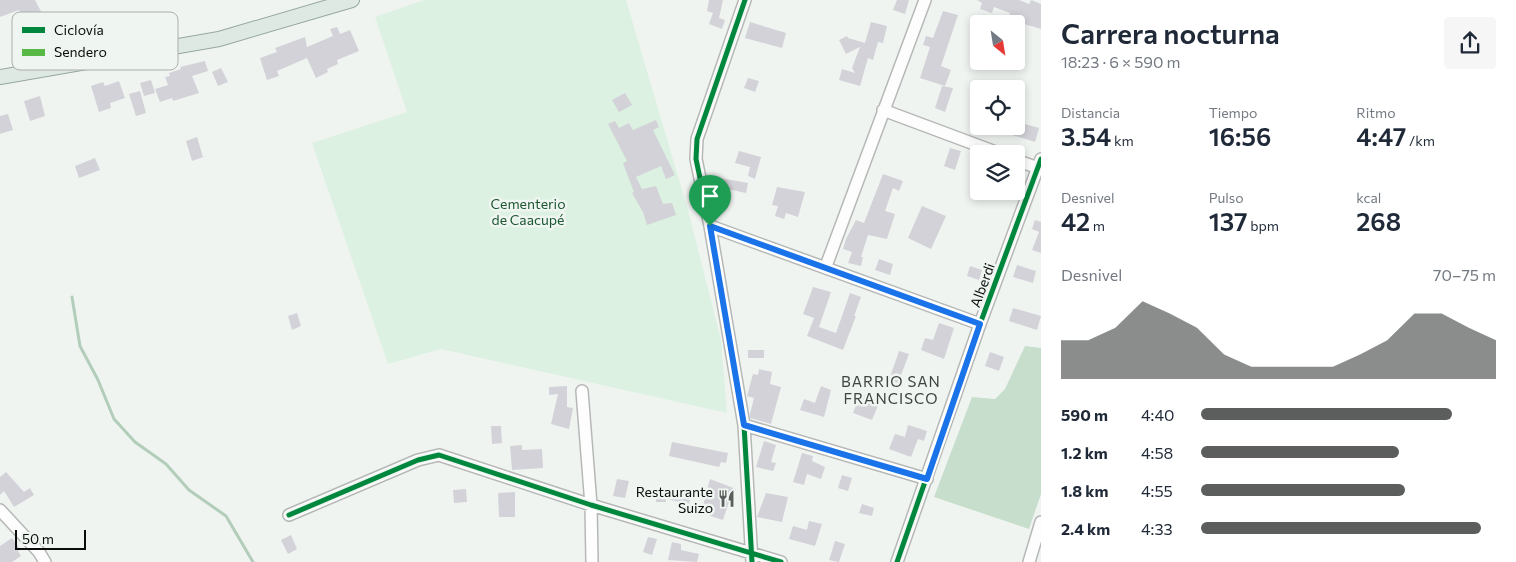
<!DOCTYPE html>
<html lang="es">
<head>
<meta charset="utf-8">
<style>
  :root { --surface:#fff; --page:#f6f6f7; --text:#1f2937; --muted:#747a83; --accent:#5b5e5c }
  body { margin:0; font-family:Commissioner,sans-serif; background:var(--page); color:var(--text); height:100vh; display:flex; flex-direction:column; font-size:19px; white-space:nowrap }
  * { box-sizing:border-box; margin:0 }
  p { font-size:16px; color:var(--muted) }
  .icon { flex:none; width:28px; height:28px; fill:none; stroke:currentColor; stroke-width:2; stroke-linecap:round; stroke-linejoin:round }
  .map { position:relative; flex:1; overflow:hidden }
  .panel { display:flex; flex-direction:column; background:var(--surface); width:475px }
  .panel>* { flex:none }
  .needle { width:32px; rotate:150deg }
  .tools { position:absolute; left:970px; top:15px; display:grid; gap:10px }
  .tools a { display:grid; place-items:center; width:55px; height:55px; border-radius:5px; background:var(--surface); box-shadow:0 2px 8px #0003; font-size:25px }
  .scale { position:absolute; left:15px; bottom:12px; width:71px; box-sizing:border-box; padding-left:5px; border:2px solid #0b0d0c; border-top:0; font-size:14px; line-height:18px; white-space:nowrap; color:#0b0d0c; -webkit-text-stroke:4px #eff5f0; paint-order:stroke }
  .pin { position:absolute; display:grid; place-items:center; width:42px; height:42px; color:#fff; margin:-51px -21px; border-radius:50% 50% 50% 0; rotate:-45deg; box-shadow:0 0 5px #0007 }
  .pin .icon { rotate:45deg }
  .round { display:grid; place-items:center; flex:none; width:52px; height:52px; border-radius:5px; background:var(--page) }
  .head { display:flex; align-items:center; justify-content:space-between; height:85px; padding:0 20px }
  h1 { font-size:28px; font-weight:600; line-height:38px }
  .figures { display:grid; grid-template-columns:repeat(3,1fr); gap:8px; height:85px; padding:5px 20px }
  .figures div { display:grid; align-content:center }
  .figures b { font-size:25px; font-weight:600 }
  .figures small { font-size:14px; font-weight:400 }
  .figures p { font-size:14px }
  .chart { height:140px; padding:10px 20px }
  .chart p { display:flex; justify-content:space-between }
  .chart svg { width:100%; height:90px; margin-top:5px; fill:var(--accent); opacity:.7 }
  ul { padding:0 20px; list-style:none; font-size:16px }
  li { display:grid; grid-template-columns:80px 60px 1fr; align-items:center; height:38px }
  li i { height:12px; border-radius:6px; background:var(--accent) }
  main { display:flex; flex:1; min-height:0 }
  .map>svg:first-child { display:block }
</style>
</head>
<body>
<main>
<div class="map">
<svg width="1041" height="562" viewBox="0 0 1041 562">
  <rect width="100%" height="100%" fill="#f0f4f1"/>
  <path fill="#dcf1e1" d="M 424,0 L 626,0 L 688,210 L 721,340 L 727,413 L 441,349 L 388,364 L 312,143 L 407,112 L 375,17 Z"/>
  <path fill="#c7decd" d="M 1025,346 L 1041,348 L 1041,494 L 1029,529 L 934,497 L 972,397 L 995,399 L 1005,389 Z"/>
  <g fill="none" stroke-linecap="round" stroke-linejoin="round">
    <path stroke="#b2ceba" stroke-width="3" d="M 72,297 L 80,346 L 98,380 L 114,419 L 135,442 L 166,464 L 189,490 L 226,516 L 253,562"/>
  </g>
  <path fill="#d3d2d8" d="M 0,0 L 35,0 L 45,19 L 28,27 L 19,10 L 0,17 Z
    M 709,0 L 723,0 L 719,18 L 725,20 L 722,29 L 709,24 L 713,13 L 707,11 Z
    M 897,0 L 909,0 L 905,14 L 893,10 Z
    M 977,0 L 1019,0 L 1029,4 L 1031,0 L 1041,4 L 1041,29 L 1008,19 L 1010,13 L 994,7 L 992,13 L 980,9 L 982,3 Z
    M 943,11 L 958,15 L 941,66 L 951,70 L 945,86 L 920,78 L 930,47 L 923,45 L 926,36 L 933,38 Z
    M 750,22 L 786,33 L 782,48 L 745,38 Z
    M 871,22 L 887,26 L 883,43 L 878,42 L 873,60 L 868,58 L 860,86 L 839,80 L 842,69 L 855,73 L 852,68 L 860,47 L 846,54 L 839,40 L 847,36 L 848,38 L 865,43 Z
    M 337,27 L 340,34 L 350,30 L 359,51 L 337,60 L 338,64 L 327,69 L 328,72 L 316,78 L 307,58 L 277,71 L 279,76 L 267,80 L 260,58 L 277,52 L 275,48 L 305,37 L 307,47 L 333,36 L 330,29 Z
    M 205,61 L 208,71 L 192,76 L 199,93 L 173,101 L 172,98 L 160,102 L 155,89 L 168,85 L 165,77 L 170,76 L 169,73 L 181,69 L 180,67 Z
    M 221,68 L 228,82 L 218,86 L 212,72 Z
    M 748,78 L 759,81 L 755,92 L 744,88 Z
    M 151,80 L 155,93 L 144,96 L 140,83 Z
    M 119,81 L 125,98 L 110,103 L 111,108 L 99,112 L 91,86 L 103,82 L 105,86 Z
    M 942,86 L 953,88 L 945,112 L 935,108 Z
    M 140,91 L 146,113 L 136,116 L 129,94 Z
    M 625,93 L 632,105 L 619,112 L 612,100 Z
    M 40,96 L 45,116 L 30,121 L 24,101 Z
    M 8,114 L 13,130 L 0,134 L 0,116 Z
    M 656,120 L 659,127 L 653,130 L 675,175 L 666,179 L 661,166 L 636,177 L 642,189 L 656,186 L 663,204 L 672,203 L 676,215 L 647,225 L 643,212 L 632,193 L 634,192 L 623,163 L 627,161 L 608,124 L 615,121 L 619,128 L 629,123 L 633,130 Z
    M 1021,123 L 1039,128 L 1035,142 L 990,128 L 991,126 L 1020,126 Z
    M 197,137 L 203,157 L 192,161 L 186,141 Z
    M 950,148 L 961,151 L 955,170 L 944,166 Z
    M 739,151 L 761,157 L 755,179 L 748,176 L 750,167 L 735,163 Z
    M 95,158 L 100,170 L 79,178 L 75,166 Z
    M 883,174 L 903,181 L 899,191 L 893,188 L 885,211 L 895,214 L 887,239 L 868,235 L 861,257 L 863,257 L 861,266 L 848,263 L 852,252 L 843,249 L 846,239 L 856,220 L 864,223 Z
    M 720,178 L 748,183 L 746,193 L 718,187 Z
    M 777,187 L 805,192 L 798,217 L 786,213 L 784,219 L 775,216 L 778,206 L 772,205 Z
    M 922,206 L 946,216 L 931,249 L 908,238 Z
    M 1035,220 L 1041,222 L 1041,253 L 1032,250 L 1039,232 L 1032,229 Z
    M 879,259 L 893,264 L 890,275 L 875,270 Z
    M 1017,265 L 1036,271 L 1033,283 L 1013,277 Z
    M 970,266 L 982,270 L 979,280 L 967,276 Z
    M 813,287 L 831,292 L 819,327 L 836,333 L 850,293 L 861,297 L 854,316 L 856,316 L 843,350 L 807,336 L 814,318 L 803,314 Z
    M 1013,308 L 1041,316 L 1037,330 L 1009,321 Z
    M 297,313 L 301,326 L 292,330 L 288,316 Z
    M 939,323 L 954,328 L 944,359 L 921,350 L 925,338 L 933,340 Z
    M 748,350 L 764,350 L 764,358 L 748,358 Z
    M 899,351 L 909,354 L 898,383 L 889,380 Z
    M 990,352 L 1004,357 L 999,371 L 985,366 Z
    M 759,369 L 772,372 L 770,384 L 781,387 L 771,424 L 750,418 L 750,414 L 754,398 L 747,396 L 753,374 L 758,375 Z
    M 567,386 L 567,407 L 573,408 L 569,429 L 551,424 L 558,394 L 549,395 L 549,387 Z
    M 821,386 L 831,390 L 824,417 L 800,410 L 804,399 L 815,403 Z
    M 860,394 L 880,401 L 872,420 L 853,413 Z
    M 908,425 L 927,431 L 924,441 L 918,439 L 911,457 L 889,449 L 895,434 L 905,437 Z
    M 491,426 L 501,426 L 502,443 L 492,444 Z
    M 764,441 L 776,445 L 771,462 L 776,463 L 773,471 L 756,467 Z
    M 672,442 L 728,453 L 726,463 L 721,462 L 719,467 L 669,456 Z
    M 522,445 L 522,450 L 542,449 L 543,468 L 512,470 L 510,446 Z
    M 802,453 L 813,456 L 812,461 L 825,467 L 821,479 L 807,474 L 804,485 L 793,482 Z
    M 6,472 L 24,492 L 30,488 L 34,495 L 14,507 L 4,491 L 0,495 L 0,477 Z
    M 842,475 L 852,478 L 848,491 L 838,488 Z
    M 617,479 L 629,481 L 625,498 L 613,496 Z
    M 710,479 L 736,489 L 731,499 L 730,499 L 723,520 L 701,513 Z
    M 655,488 L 675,488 L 692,491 L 689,504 L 666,499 L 666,502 L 656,502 Z
    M 466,489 L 467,502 L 454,503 L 453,490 Z
    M 515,492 L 515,517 L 499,517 L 498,493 Z
    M 766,493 L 788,497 L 782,522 L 757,517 Z
    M 862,504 L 874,508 L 872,516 L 859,513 Z
    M 809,521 L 822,524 L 815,546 L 789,539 L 793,526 L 807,530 Z
    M 291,535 L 297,549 L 288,554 L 281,540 Z
    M 648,537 L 657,539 L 652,555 L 643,552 Z
    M 12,538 L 20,549 L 18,551 L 21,556 L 12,562 L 0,562 L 0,546 Z
    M 835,541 L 845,544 L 839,562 L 829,560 Z
    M 672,542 L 681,544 L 681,550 L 699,554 L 697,562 L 668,560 Z"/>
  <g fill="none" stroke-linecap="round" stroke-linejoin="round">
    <defs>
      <path id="minor" d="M 745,0 L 697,139 L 696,159 L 710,226 L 744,425 L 752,562
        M 883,110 L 1001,154
        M 1016,160 L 1041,169
        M 710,226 L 980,324
        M 826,266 L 925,0
        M 582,391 L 591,505 L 592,562
        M 744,425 L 927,479
        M 0,510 L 39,552 L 45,562
        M 289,515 L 418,460 L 439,455 L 591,505 L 781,562
        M 897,562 L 980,324 L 1041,159
        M 1029,562 L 1041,522"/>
      <path id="major" d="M 0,77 L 219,39 L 352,0"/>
    </defs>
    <use href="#minor" stroke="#b6b8b6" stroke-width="14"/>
    <use href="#major" stroke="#95a89c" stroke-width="16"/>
    <use href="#minor" stroke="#fdfdfd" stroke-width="11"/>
    <use href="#major" stroke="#dfe9e3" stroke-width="14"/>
    <path stroke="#58b947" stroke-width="4" stroke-dasharray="8 4" stroke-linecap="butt" d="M 105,14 L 118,56"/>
    <defs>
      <path id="cycleway" d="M 745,0 L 697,139 L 696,159 L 710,226 L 744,425 L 752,562
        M 289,515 L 418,460 L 439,455 L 591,505 L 781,562
        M 897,562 L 980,324 L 1041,159"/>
    </defs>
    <use href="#cycleway" stroke="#eff5f0" stroke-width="8"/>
    <use href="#cycleway" stroke="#00873e" stroke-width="5"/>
  </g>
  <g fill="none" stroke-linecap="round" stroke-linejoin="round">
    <defs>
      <path id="route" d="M 710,226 L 980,324 L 927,479 L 744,425 Z"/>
    </defs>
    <use href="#route" stroke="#fff" stroke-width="10"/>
    <use href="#route" stroke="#1a73e8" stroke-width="6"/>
  </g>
  <defs>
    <symbol id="restaurant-bare" viewBox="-9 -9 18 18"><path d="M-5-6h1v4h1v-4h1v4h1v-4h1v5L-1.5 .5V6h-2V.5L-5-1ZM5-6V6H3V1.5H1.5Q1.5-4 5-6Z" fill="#5b5e5c" stroke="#eff5f0" stroke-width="2.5" paint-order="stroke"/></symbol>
  </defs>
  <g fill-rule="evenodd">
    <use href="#restaurant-bare" x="714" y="486" width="25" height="25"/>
  </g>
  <g text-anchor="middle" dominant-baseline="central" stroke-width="5" stroke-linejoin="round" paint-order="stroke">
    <g font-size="14" fill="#1c5732" stroke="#eff5f0">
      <text x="528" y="203">Cementerio<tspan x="528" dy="16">de Caacupé</tspan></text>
    </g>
    <g font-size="14" fill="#0b0d0c" stroke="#eff5f0">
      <text transform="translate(982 285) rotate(-70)">Alberdi</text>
    </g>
    <g font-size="14" fill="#0b0d0c" stroke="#eff5f0" text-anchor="end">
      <text x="713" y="491">Restaurante<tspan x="713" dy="16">Suizo</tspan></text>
    </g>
    <g font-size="15" letter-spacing="1" fill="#404541" stroke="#eff5f0">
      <text x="891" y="381">BARRIO SAN<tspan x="891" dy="17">FRANCISCO</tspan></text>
    </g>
  </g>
  <rect x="12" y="12" width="166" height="58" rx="8" fill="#eff5f0" stroke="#abafac" stroke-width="1"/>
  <rect x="22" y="27" width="23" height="6" fill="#00873e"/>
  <rect x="22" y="49" width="23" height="7" fill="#58b947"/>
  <g font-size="14" fill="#0b0d0c">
    <text x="54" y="35">Ciclovía</text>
    <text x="54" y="57">Sendero</text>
  </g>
</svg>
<div class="tools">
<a><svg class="needle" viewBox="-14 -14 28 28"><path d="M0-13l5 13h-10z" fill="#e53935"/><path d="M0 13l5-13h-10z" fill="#747a83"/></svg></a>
<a><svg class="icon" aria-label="locate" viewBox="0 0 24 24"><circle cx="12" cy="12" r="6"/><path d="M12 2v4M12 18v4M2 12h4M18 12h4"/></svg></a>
<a><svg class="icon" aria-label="layers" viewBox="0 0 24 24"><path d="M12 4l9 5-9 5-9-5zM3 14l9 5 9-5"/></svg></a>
</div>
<div class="scale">50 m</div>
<div class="pin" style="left:710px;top:226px;background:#1e9e55"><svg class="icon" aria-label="arrive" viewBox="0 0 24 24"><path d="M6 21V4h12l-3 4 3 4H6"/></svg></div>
</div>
<section class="panel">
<div class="head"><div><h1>Carrera nocturna</h1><p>18:23 · 6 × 590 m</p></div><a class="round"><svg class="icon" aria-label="share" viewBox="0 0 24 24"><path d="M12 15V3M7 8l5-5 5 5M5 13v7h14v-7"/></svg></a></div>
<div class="figures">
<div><p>Distancia</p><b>3.54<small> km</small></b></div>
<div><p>Tiempo</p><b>16:56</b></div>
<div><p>Ritmo</p><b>4:47<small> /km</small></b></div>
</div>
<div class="figures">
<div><p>Desnivel</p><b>42<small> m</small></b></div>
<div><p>Pulso</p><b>137<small> bpm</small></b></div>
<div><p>kcal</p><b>268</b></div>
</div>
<div class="chart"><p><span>Desnivel</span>70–75 m</p>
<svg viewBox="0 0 160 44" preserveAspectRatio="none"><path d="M0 44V25L10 25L20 19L30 6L40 12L50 19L60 32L70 38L80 38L90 38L100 38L110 32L120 25L130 12L140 12L150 19L160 25V44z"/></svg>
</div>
<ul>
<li><b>590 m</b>4:40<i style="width:85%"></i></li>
<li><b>1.2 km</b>4:58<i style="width:67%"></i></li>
<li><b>1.8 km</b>4:55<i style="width:69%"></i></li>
<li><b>2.4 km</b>4:33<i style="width:95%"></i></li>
</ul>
</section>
</main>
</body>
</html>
